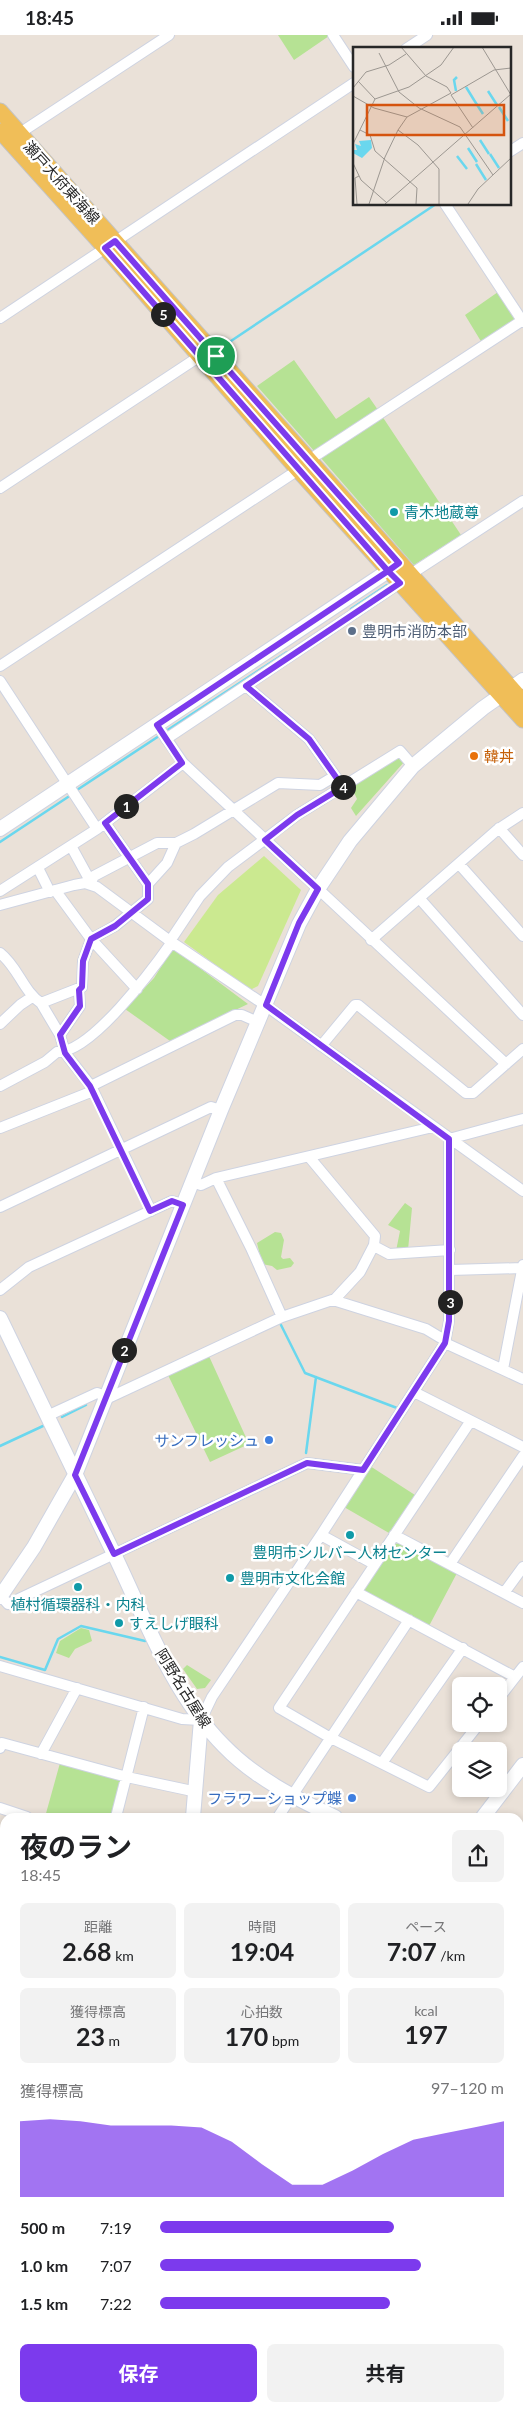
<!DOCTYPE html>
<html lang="ja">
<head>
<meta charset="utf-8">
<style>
  :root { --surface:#fff; --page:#f2f2f2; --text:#202124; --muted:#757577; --accent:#7c3aed }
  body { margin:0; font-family:Lato,"Noto Sans JP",sans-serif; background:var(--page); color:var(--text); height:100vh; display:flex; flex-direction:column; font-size:19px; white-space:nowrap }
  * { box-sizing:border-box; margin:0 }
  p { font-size:16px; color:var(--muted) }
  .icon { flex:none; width:28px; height:28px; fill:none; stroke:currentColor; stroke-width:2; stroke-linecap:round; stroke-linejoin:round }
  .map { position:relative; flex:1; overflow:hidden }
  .side { position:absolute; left:0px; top:1778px; width:524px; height:599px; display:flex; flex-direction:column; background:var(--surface); border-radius:15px 15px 0 0; box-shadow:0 2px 8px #0003 }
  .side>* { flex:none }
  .buttons { position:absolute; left:452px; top:1642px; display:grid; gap:10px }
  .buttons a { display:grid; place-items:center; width:55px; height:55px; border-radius:8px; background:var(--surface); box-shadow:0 2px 8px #0003; font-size:25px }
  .pin { position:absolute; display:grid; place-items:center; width:42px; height:42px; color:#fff; margin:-21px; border:2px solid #fff; border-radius:50%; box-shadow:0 1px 5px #0007 }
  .km { position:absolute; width:25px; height:25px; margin:-12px; border-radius:50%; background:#222; color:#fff; font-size:14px; line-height:25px; text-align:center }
  .round { display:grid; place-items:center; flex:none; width:52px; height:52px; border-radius:8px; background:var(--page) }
  .head { display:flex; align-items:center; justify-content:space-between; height:85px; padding:0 20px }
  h1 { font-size:28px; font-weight:700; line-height:38px }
  .stats { display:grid; grid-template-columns:repeat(3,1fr); gap:8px; height:85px; padding:5px 20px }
  .stats div { display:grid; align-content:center; border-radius:8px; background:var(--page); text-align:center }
  .stats b { font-size:25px; font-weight:700 }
  .stats small { font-size:14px; font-weight:400 }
  .stats p { font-size:14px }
  .chart { height:140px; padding:10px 20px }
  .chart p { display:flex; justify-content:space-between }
  .chart svg { width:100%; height:90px; margin-top:5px; fill:var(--accent); opacity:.7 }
  .cta { display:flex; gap:10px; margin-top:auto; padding:10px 20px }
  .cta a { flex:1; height:58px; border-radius:8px; background:var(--accent); color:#fff; font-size:20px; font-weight:700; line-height:58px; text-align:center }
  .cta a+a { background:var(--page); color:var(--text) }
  ul { padding:0 20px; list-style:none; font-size:16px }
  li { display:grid; grid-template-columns:80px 60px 1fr; align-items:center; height:38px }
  li i { height:12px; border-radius:6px; background:var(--accent) }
  .status { display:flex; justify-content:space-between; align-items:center; height:35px; padding:0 25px; background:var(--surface); direction:ltr }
  .status svg { height:14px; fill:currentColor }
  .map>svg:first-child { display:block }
</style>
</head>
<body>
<div class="status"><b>18:45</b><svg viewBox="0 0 49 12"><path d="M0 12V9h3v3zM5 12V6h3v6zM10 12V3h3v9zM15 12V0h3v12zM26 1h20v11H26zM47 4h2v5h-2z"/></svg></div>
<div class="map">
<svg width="523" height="2376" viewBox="0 0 523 2376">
  <rect width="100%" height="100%" fill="#eae1d8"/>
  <path fill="#b6e294" d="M 278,0 L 329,0 L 329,1 L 294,25 Z
    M 498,257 L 515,282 L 513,287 L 482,308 L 465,280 Z
    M 294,325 L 336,384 L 369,362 L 378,375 L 315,417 L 257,351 Z
    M 382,381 L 461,500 L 414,530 L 321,423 Z
    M 399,720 L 405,726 L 356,781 L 351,773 L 357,764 L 351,751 Z
    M 173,913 L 248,969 L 170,1006 L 125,974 L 154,943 Z
    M 405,1168 L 412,1173 L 408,1215 L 396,1216 L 400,1196 L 388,1190 Z
    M 275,1197 L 281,1198 L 284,1205 L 281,1222 L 283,1224 L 290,1223 L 294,1228 L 291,1232 L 277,1235 L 272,1231 L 262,1229 L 257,1208 Z
    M 208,1319 L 249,1409 L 210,1427 L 167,1338 Z
    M 370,1431 L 415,1460 L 389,1498 L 344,1472 Z
    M 400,1508 L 457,1538 L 429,1591 L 365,1558 L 365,1553 L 395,1509 Z
    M 81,1593 L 89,1595 L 92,1606 L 75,1614 L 69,1623 L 56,1618 L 60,1606 Z
    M 187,1630 L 211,1645 L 205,1653 L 197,1654 L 183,1634 Z
    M 60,1728 L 119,1744 L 122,1749 L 112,1782 L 45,1782 Z
    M 519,1994 L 523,1995 L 523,2060 L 519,2060 Z"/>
  <path fill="#cbe990" d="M 264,821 L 301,855 L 258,951 L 250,955 L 184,907 L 218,860 Z"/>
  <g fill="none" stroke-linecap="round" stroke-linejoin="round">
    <path stroke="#6ad7ee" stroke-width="2.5" d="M 222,312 L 436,169
      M 351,574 L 387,550
      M 166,696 L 287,617
      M 77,755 L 159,701
      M 0,807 L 68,762
      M 280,1288 L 305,1338 L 397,1373
      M 62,1382 L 86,1370
      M 0,1411 L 43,1391
      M 306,1418 L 316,1342
      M 0,1622 L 45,1635 L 58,1604 L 81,1591 L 145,1606"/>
    <defs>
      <path id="street" d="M 333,0 L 354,32
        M 406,14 L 427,0
        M 20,98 L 169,0
        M 509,117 L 523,108
        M 445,169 L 523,287
        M 0,283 L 354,48
        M 309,425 L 523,285
        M 0,453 L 200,321
        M 411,539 L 523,466
        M 0,631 L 298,435
        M 0,646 L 97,794
        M 246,651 L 309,704 L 338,745
        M 157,690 L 183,728 L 506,1029
        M 166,704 L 400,548
        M 499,793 L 523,820
        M 71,811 L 88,842 L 90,849
        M 459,829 L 523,901
        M 38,833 L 50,857
        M 90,849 L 94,841 L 157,808 L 176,808 L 194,799 L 278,748 L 320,750 L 335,741
        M 148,849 L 167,828 L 176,808
        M 55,855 L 91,904 L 137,954
        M 0,856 L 97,794 L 183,728
        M 420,864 L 523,980
        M 0,870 L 74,850 L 85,848 L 97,852 L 170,906 L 265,970 L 523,1156
        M 371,905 L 497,795 L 523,778
        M 170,906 L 200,861 L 228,832 L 297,780 L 400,716 L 413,731
        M 0,918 C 18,932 23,956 41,968 L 82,952 L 83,926 L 91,904 L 115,891 L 148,864 L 148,849 L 105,788
        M 41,968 L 60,1000 L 65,1018 L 91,1051 L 151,1176
        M 0,989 L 20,970 L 32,962
        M 60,1000 L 80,971 L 79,955
        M 321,1011 L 355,970 L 358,970 L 466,1058 L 473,1058 L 523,1014
        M 0,1051 L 45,1027 L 57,1017 C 91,1018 153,934 172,907
        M 91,1051 L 235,980 L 242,980 L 258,987
        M 0,1093 L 93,1056
        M 449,1104 L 523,1084
        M 216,1143 L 251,1213 L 282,1282
        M 192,1147 L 201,1150 L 216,1143 L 433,1092
        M 0,1172 L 211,1072 L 221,1075
        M 374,1211 L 389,1219 L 450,1215
        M 450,1235 L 522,1233
        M 0,1255 L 29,1232 L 172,1166 L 183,1169
        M 333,1265 L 426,1294 L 446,1306
        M 445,1308 L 523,1344
        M 503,1334 L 523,1230
        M 414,1357 L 523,1412
        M 104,1365 L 282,1282 L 335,1264 L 360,1237 L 374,1210 L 375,1201 L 310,1123
        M 47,1381 L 97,1358 L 106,1361
        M 470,1387 L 279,1673 L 329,1702 L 429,1752 L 479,1689
        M 321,1500 L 374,1529
        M 394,1500 L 523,1568
        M 450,1529 L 523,1421
        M 356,1557 L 515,1642
        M 504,1558 L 523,1532
        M 1,1561 L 8,1569 L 307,1428 L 363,1435
        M 0,1631 L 182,1684 L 201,1685 L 212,1662 L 321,1500 L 445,1308 L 449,1286 L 449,1104
        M 499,1663 L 523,1632
        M 0,1713 L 2,1708 L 127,1742 L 197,1757
        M 41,1719 L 77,1653
        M 382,1728 L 463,1613
        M 0,1773 L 27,1782
        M 116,1782 L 144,1672
        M 278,1782 L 409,1585
        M 519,1801 L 523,1803
        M 0,1862 L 5,1866
        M 0,1889 L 5,1882
        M 519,1933 L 523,1919
        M 519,1989 L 523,1991
        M 0,2024 L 5,2009
        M 519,2065 L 523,2065
        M 0,2145 L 5,2145
        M 0,2235 L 5,2237
        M 322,2371 L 334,2376
        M 227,2376 L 228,2371"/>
      <path id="secondary" d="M 0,794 L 397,530
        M 0,1283 C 38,1362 77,1442 115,1521 C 146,1586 173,1660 224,1711 C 255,1743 295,1763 335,1782
        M 0,1562 L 34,1512 L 75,1440 L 221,1075 L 299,889 L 318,854 L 350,806 L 413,731 L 483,673 L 523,645
        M 193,1782 L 201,1685
        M 483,1782 L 523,1730
        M 519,1878 L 523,1880
        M 0,2314 L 5,2316
        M 519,2332 L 523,2328
        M 135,2371 L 147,2376
        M 0,2374 L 5,2366
        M 491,2376 L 492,2371"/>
      <path id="primary" d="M 0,76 L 523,666
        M 0,96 L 114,223 L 298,435 L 523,685"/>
    </defs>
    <use href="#street" stroke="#ced3e1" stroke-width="12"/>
    <use href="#secondary" stroke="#ced3e1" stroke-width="16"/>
    <use href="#primary" stroke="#c3c3c3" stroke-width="17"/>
    <use href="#street" stroke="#fff" stroke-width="10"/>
    <use href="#secondary" stroke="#fff" stroke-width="14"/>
    <use href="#primary" stroke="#f0be58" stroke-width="15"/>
  </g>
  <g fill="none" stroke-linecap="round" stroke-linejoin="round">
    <defs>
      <path id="route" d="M 216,321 L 399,528 L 388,536 L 157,690 L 182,728 L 105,788 L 148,849 L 148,864 L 115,891 L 91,904 L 83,926 L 82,952 L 79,955 L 80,971 L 60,1000 L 65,1018 L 90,1051 L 150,1176 L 172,1166 L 183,1170 L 75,1440 L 114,1519 L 307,1428 L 363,1435 L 445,1308 L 449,1286 L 449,1104 L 266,970 L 299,888 L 318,854 L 265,805 L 297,780 L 343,752 L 309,704 L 246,651 L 400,548 L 388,536 L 105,213 L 115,206 L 216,321"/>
    </defs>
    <use href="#route" stroke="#fff" stroke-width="10"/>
    <use href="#route" stroke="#7c3aed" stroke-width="6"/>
  </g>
  <g fill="#0f9aa8" stroke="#fff" stroke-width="2">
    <circle cx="394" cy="477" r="5"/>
    <circle cx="350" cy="1500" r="5"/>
    <circle cx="230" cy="1543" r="5"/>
    <circle cx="78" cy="1552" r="5"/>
    <circle cx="119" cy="1588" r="5"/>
  </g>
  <circle fill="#5c6f8a" stroke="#fff" stroke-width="2" cx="352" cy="596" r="5"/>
  <circle fill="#e8710a" stroke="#fff" stroke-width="2" cx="474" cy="721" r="5"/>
  <g fill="#3f7fe0" stroke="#fff" stroke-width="2">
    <circle cx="269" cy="1405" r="5"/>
    <circle cx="352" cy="1763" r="5"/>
  </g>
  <g text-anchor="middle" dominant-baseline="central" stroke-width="5" stroke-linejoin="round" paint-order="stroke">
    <g font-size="15" fill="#272727" stroke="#fff">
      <text transform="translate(62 147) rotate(48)">瀬戸大府東海線</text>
      <text transform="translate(184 1653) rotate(58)">阿野名古屋線</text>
    </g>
    <g font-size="15" fill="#0d838f" stroke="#fff" text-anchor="start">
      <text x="404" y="477">青木地蔵尊</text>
      <text x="350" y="1517" text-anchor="middle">豊明市シルバー人材センター</text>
      <text x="240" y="1543">豊明市文化会館</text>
      <text x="78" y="1569" text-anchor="middle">植村循環器科・内科</text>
      <text x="129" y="1588">すえしげ眼科</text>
    </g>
    <g font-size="15" fill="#4e5e75" stroke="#fff" text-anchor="start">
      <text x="362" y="596">豊明市消防本部</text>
    </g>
    <g font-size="15" fill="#c56008" stroke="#fff" text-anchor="start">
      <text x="484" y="721">韓丼</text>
    </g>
    <g font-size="15" fill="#366cbe" stroke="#fff" text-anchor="end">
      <text x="259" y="1405">サンフレッシュ</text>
      <text x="342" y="1763">フラワーショップ蝶</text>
    </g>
  </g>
  <g transform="translate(353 12)">
    <rect width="158" height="158" fill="#eae1d8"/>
    <path d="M 18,93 L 19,101 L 9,111 L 0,106 L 0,103 L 4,103 L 2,97 L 8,99 L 6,94 Z" fill="#6ad7ee"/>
    <path fill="none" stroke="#6ad7ee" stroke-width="2.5" d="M 113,40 L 121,53M 103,44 L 101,33 L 104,30M 135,44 L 144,58M 121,53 L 130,67M 146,60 L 155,74M 127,93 L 136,107M 115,101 L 124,115M 137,107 L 146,121M 104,109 L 114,122M 123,117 L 133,133"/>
    <path fill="none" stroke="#9c9791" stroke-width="1" d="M 48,0 L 73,29 L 94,40 L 98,46 L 54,70 L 45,83 L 65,98 L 86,122 L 86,157M 129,0 L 158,48M 26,6 L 46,45 L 66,61 L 107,80 L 140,128M 5,34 L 22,52M 0,41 L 13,25 L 36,18 L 53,7M 0,49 L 21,61 L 54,70M 120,81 L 98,48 L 141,23 L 158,21M 7,83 L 17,88 L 22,104 L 64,141 L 63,157M 0,97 L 22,52 L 56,40 L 88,18 L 101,0M 0,116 L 8,133 L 34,156M 4,157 L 2,131 L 6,129M 16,157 L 32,110 L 45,83M 32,157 L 158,47M 115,157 L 125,142 L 158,111"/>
    <path fill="#d5540f" fill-opacity="0.15" stroke="#d5540f" stroke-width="2.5" d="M 14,58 L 151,58 L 151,88 L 14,88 Z"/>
    <rect width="158" height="158" fill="none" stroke="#272727" stroke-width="2.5"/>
  </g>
</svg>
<div class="buttons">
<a><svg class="icon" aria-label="locate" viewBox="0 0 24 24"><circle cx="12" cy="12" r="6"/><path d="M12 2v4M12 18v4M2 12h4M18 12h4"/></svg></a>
<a><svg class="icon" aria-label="layers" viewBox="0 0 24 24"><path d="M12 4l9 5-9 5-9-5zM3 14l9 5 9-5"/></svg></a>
</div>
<div class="pin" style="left:216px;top:321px;background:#1e9e55"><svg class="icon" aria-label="arrive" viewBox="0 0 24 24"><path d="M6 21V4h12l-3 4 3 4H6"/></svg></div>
<b class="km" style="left:126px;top:771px">1</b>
<b class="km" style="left:124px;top:1315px">2</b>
<b class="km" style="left:450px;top:1267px">3</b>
<b class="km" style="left:343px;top:752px">4</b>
<b class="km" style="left:163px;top:279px">5</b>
<section class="side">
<div class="head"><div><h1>夜のラン</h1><p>18:45</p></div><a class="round"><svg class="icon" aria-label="share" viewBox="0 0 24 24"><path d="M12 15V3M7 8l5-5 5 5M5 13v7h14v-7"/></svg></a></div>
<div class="stats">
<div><p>距離</p><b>2.68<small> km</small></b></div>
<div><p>時間</p><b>19:04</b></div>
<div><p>ペース</p><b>7:07<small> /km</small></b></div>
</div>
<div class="stats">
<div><p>獲得標高</p><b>23<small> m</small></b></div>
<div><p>心拍数</p><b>170<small> bpm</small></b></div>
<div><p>kcal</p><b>197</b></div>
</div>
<div class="chart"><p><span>獲得標高</span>97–120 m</p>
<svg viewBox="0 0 160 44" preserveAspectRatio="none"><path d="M0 44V7L10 6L20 7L30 9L40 9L50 9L60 10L70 17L80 28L90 38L100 38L110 31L120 23L130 16L140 13L150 10L160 7V44z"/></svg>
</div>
<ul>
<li><b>500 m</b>7:19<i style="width:68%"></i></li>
<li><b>1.0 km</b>7:07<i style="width:76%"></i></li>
<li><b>1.5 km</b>7:22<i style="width:67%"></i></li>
</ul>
<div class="cta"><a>保存</a><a>共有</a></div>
</section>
</div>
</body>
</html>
